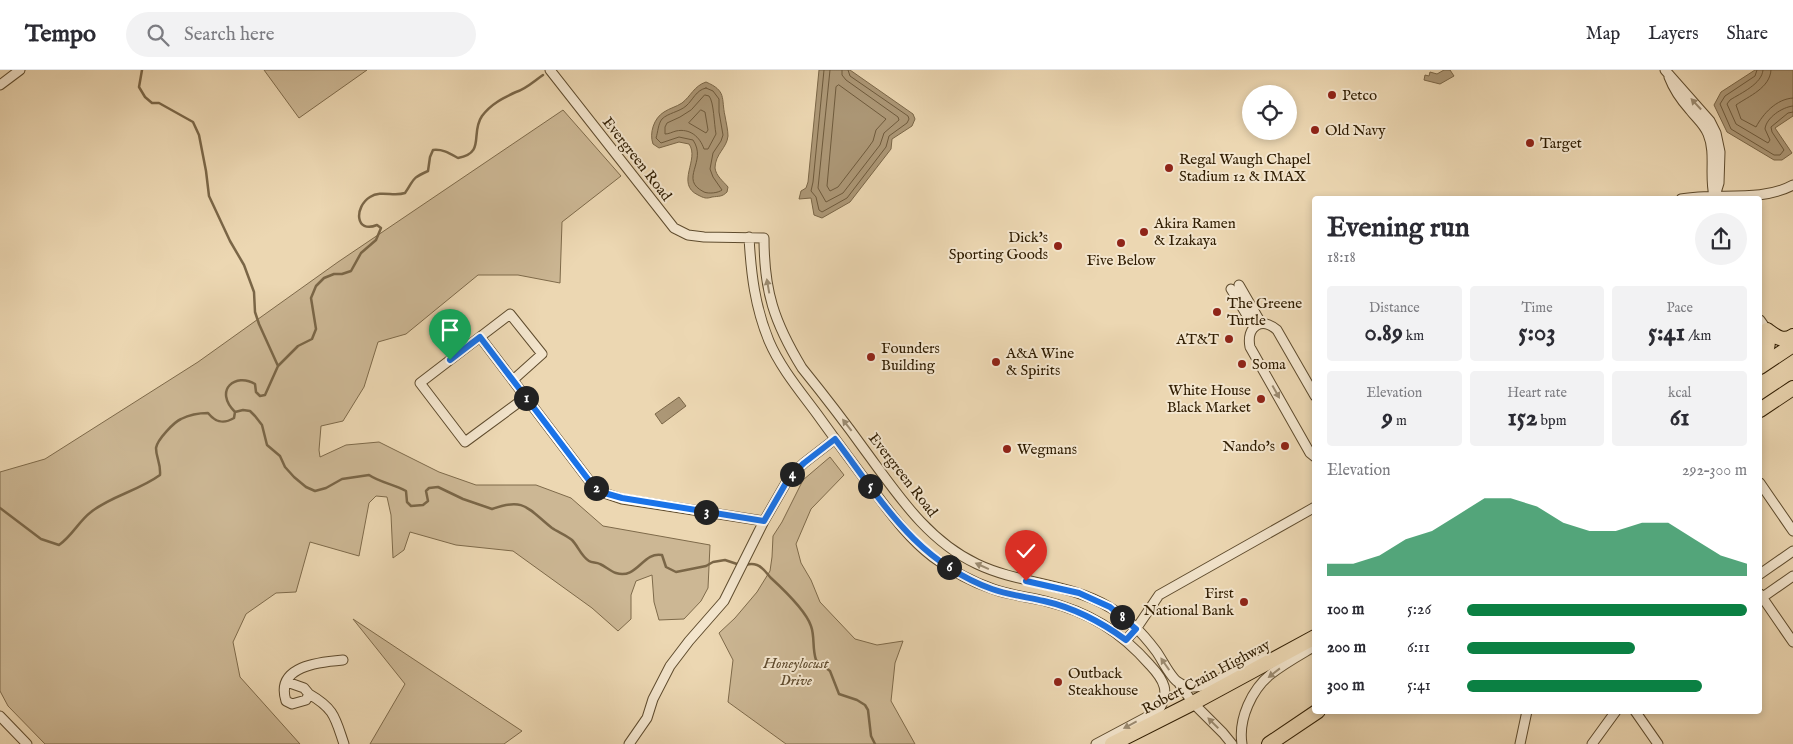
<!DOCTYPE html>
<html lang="en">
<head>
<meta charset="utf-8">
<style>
  :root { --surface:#fff; --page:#f2f2f3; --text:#2b2b33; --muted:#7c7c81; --line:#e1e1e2; --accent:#0b8043 }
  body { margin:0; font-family:"IM FELL English",serif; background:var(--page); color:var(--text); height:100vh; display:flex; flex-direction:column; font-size:19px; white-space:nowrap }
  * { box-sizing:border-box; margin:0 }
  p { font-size:16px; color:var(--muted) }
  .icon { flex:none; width:28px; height:28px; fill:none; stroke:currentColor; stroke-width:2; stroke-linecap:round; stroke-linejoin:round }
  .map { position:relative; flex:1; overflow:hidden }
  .details { position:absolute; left:1312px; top:126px; width:450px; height:518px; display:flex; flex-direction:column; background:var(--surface); border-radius:5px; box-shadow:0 2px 8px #0003 }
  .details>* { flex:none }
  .controls { position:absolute; left:1242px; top:15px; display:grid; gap:10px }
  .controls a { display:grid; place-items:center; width:55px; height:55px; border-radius:50%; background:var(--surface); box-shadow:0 2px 8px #0003; font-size:25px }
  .pin { position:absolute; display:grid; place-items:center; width:42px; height:42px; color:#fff; margin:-51px -21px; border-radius:50% 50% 50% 0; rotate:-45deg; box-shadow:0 0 5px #0007 }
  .pin .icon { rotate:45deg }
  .km { position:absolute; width:25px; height:25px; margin:-12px; border-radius:50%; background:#222; color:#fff; font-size:14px; line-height:25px; text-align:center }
  .round { display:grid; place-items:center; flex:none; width:52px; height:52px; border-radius:26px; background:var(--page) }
  .headline { display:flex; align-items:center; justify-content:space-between; height:85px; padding:0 15px }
  h1 { font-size:28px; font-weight:700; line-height:38px }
  .metrics { display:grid; grid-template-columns:repeat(3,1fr); gap:8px; height:85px; padding:5px 15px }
  .metrics div { display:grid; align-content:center; border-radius:5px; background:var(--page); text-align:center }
  .metrics b { font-size:25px; font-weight:700 }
  .metrics small { font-size:14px; font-weight:400 }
  .metrics p { font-size:14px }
  .chart { height:140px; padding:10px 15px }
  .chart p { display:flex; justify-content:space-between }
  .chart svg { width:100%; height:90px; margin-top:5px; fill:var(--accent); opacity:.7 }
  ul { padding:0 15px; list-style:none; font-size:16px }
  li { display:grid; grid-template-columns:80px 60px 1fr; align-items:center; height:38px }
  li i { height:12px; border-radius:6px; background:var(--accent) }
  header { display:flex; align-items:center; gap:30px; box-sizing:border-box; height:70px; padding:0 25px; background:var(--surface); border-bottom:1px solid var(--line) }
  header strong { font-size:24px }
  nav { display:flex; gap:28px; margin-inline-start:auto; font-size:18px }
  .search { width:350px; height:45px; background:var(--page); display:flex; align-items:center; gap:12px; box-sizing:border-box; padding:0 18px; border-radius:28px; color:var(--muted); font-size:19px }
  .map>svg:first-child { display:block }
</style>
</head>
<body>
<header>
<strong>Tempo</strong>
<div class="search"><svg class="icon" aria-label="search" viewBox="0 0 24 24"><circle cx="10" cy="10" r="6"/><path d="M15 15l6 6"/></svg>Search here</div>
<nav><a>Map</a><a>Layers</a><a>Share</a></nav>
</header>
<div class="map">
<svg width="1793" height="674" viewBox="0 0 1793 674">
  <rect width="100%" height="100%" fill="#ecd7b2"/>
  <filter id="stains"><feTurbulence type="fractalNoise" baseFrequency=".004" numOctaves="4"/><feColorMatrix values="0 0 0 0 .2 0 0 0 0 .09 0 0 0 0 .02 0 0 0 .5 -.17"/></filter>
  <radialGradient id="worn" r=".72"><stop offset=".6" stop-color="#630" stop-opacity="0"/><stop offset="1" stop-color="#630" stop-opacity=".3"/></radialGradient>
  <path fill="#ccb794" stroke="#7e6a4a" d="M 264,0 L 367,0 L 299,48 Z
    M 563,40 L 621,106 L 562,152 L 560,213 L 518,205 L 478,205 L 406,264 L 378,272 L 364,317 L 343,351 L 321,356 L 319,380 L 320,387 L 346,375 L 379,372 L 439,402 L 476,415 L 536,415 L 571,428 L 603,456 L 710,475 L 708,518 L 701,531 L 684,549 L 659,550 L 654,532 L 652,505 L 636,511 L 631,525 L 631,549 L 618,561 L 592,538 L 513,481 L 456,475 L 410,462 L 404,480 L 393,488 L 391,445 L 387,427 L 376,426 L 369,433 L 359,486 L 310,472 L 296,522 L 276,523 L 246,544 L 233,572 L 240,607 L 300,674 L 45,674 L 8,636 L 0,621 L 0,402 L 45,389 L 198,292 L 338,192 Z
    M 830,387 L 844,405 L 811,439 L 796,474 L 801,493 L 811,510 L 820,532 L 855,569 L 877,575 L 903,571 L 895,593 L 891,631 L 915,674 L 786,674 L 728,632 L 733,590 L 719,563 L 735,548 L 757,522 L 770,501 L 772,487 L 773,466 L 782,452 L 803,410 Z
    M 353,549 L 522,661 L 504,674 L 370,674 L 405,614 Z"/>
  <path fill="#ac9776" stroke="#7a6647" d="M 819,0 L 850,0 L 913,44 L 915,49 L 912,56 L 892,69 L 891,79 L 850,132 L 822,148 L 814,145 L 811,128 L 799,129 L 801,121 L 806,118 L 808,112 Z
    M 1444,0 L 1450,0 L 1454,6 L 1440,14 L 1424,10 L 1425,5 L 1429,6 L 1430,2 L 1437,4 Z
    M 1755,0 L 1793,0 L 1793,46 L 1775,58 L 1792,83 L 1782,90 L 1774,90 L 1727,62 L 1714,35 L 1721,22 Z
    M 706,12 C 727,21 721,28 725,46 C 726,52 728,60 728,66 C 727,78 715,84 715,98 C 716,106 723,111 728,117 L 727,122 C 722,127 719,126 712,127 C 706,129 704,128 698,125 C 675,114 700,89 689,74 L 679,72 L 659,78 L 653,74 C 649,63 654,48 664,42 C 670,38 676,37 682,33 C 691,26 694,16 706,12 Z
    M 679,327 L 686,336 L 662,354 L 655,344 Z"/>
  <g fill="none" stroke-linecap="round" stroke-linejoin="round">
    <path stroke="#6e5a3c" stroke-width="1" d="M 824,0 L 813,112 L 811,121 L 816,127 L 819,140 L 822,142 L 847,128 L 886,77 L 889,66 L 907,53 L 909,49 L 908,46 L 850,6 L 848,0
      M 830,0 L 818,118 L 826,132 L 843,123 L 880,75 L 884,63 L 899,50 L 898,47 L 846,10 L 842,5 L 842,0
      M 1757,0 L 1755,6 L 1725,26 L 1720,34 L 1731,59 L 1774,85 L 1780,85 L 1784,80 L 1772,62 L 1771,57 L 1788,43 L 1793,42
      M 1763,0 C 1762,14 1741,23 1730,30 L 1727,34 L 1736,54 L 1768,73 L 1770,70 L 1765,59 C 1766,48 1782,37 1793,36
      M 1771,0 C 1770,18 1749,26 1736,35 L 1741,49 L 1756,57 C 1763,44 1776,29 1793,28
      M 839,15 L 886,49 L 876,60 L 873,71 L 868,78 L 838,117 L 830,121 L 827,116 L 836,17 Z
      M 706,18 L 713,21 L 719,29 L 719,42 L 723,65 L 721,71 L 713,83 L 710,99 L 713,107 L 722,120 C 718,123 709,124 704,122 C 678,109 708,92 693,70 L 679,67 L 661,73 L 656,68 C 658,62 658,54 662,49 C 668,43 679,42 686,36 C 693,30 696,20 706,18 Z
      M 705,25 L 709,26 C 714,32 714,54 716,64 L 708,79 L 704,79 C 700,67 690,58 676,61 C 672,62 669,64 665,64 L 665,57 L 667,53 L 680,47 L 691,40 Z
      M 701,40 L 705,42 L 708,60 L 706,63 L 689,53 Z"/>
    <path stroke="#7a6647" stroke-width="2.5" d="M 142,0 L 139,17 L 145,27 L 152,33 L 159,33 L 193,52 L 199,65 L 206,101 L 209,126 L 230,171 L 244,195 L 254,222 L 255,242 L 259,254 L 278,296
      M 235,342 L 243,340 L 250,341 L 255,346 L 262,355 L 267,375 L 280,386 L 285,397 L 294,407 L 306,417 L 315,421 L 326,418 L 342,409 L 369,405 C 381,413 394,414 406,421 L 407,432 L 411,436 L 423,435 L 428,431 L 426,421 L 429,418 L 438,417 L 463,429 L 492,439 C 525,427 528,439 552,458 C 558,462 566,465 572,470 C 578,476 581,486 589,491 C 592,493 596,492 600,494 C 605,496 610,501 616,503 C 637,510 643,481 662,485 L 666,497 L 676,502 L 706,496 L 713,492 L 725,490 L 740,495
      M 0,438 L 41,469 L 59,475 C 72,466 79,451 91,442 C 111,426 138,421 160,405 C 161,393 156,388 156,378 C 157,370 174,352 181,349 C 189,345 200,343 208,343 C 216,353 224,354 234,348 L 235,342 C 213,320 236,302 255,314 L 256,322 L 260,326 L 265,325 L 278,296 L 298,276 L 312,269 L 316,259 L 311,228 L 316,216 L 324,208 L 334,204 L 342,204 L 351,201 L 361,183 L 376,170 L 381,158 L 377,155 C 355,164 354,137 370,127 C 381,120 394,127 405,123 C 415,109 410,109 428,101 L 430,87 L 433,80 C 443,79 449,83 458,88 C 486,83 470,63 482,46 C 491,34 503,28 516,22 C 526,19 534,11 543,5
      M 746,495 C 749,494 754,494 757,495 C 763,497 767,504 771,508 C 783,519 806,541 811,556 C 815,567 812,578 816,590 L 830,601 L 839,624 L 857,630 L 865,635 L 868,640 L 871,666 L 875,674"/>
    <defs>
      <path id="minor" d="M 550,0 L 674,158 L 688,165 L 704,167 L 764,168 C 764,221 774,252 802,298 C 823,324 844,351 864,379 C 896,422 926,470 977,494 C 1019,514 1069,513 1109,537 C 1127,547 1144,565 1156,581 C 1162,589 1170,607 1178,612 C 1185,617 1195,618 1203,616 L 1266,587
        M 1665,0 L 1710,51 L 1716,63 L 1720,82 L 1719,113 L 1714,129
        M 1669,7 C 1674,20 1681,30 1690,40 C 1696,48 1704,54 1708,64 C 1716,83 1709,105 1714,126
        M 0,15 L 20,0
        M 1681,129 C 1717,122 1760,133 1793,115
        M 749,167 C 751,204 755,237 769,271 C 780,297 800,321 817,344 C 835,369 854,395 873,420 C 891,444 909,469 933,487 C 952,501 972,512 993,519 C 1010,525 1028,527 1045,531 C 1089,542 1120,561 1150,595 C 1164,610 1171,622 1158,641 L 1096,674
        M 1239,215 L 1261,253
        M 1231,219 L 1254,257
        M 1760,250 L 1767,260
        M 480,267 L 420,313 L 465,372 L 526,327
        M 513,310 L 542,284 L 510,244 L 480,267 L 591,413 L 601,422 L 622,429 L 764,451
        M 1315,326 L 1277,260 C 1261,246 1246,257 1250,277 L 1310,383 L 1315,387
        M 1760,413 L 1793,461
        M 1760,504 L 1793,481
        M 1760,524 L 1793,572
        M 1760,529 L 1793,506
        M 1126,570 L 1136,559 L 1159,525 L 1315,437
        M 343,590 C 319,592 275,596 286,631 L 292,634 L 306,630 L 309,624 C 335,639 335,648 344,674
        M 287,612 L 304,618 L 309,624
        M 1178,612 L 1193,633 L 1223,663 L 1232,674
        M 1635,641 L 1658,674
        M 0,646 L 27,674
        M 629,674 L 647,648 L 653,629 L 670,596 L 689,571 L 724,531 L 764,451 L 790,406 L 804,393 L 835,369
        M 1242,674 C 1238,649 1252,619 1271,604 C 1285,593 1300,585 1315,576
        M 1520,674 L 1527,641
        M 1592,674 L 1616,641"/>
      <path id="highway" d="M 1767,260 C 1775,266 1783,273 1793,266
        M 1760,288 C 1770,281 1768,270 1767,260
        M 1760,297 L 1793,275
        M 1760,340 L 1793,318
        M 1112,674 L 1193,633 L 1315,567
        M 1269,674 L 1318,641"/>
    </defs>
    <use href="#minor" stroke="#5e4b2d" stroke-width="11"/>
    <use href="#highway" stroke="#2f1c01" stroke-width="16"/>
    <use href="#minor" stroke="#f3e5cd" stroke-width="9"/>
    <use href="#highway" stroke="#ecd7b2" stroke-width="14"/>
  </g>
  <defs><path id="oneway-solid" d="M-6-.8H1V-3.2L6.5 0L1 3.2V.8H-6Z" transform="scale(1.25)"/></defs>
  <g fill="#9b8b71">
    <use href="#oneway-solid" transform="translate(1696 34) rotate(-133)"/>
    <use href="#oneway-solid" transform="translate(768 216) rotate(-100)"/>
    <use href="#oneway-solid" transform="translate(1276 322) rotate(61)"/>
    <use href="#oneway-solid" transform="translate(847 355) rotate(-128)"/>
    <use href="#oneway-solid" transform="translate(982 496) rotate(-156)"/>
    <use href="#oneway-solid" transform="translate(1165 594) rotate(-125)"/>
    <use href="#oneway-solid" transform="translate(1274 603) rotate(142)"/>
    <use href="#oneway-solid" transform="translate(1213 653) rotate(-135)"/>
    <use href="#oneway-solid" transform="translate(1130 655) rotate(152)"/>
  </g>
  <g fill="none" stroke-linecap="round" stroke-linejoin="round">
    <defs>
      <path id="route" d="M 450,290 L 480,267 L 591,413 L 601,422 L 622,428 L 764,451 L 790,406 L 804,393 L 835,369 C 882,431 915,491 992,519 C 1009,525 1027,527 1044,531 C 1075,538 1100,551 1126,570 L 1136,559 L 1110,537 L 1079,523 L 1026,511"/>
    </defs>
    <use href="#route" stroke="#fff" stroke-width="10"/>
    <use href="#route" stroke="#1a73e8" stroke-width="6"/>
  </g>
  <g fill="#8f2418" stroke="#f3e5cd" stroke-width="2">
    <circle cx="1332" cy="25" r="5"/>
    <circle cx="1315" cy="60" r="5"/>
    <circle cx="1530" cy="73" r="5"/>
    <circle cx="1169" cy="98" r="5"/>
    <circle cx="1144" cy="162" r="5"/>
    <circle cx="1121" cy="173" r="5"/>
    <circle cx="1058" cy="176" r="5"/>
    <circle cx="1217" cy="242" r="5"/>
    <circle cx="1229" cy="269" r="5"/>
    <circle cx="871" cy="287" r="5"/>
    <circle cx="996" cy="292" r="5"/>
    <circle cx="1242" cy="294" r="5"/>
    <circle cx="1261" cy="329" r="5"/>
    <circle cx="1285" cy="376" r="5"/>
    <circle cx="1007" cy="379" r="5"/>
    <circle cx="1244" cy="532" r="5"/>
    <circle cx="1058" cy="612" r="5"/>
  </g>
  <g text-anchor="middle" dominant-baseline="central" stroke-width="4" stroke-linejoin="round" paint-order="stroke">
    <g font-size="15" fill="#2f1c01" stroke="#f3e5cd" text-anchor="start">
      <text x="1342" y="25">Petco</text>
      <text x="1325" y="60">Old Navy</text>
      <text x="1540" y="73">Target</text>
      <text x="1179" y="89">Regal Waugh Chapel<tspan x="1179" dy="17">Stadium 12 &amp; IMAX</tspan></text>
      <text x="1154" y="153">Akira Ramen<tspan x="1154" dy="17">&amp; Izakaya</tspan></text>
      <text x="1048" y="167" text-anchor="end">Dick's<tspan x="1048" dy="17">Sporting Goods</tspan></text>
      <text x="1121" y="190" text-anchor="middle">Five Below</text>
      <text x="1227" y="233">The Greene<tspan x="1227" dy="17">Turtle</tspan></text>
      <text x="1219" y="269" text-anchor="end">AT&amp;T</text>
      <text x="881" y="278">Founders<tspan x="881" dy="17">Building</tspan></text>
      <text x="1006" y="283">A&amp;A Wine<tspan x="1006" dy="17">&amp; Spirits</tspan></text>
      <text x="1252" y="294">Soma</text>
      <text x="1251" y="320" text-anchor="end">White House<tspan x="1251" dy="17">Black Market</tspan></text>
      <text x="1275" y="376" text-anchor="end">Nando's</text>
      <text x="1017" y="379">Wegmans</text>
      <text x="1234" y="523" text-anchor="end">First<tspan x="1234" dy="17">National Bank</tspan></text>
      <text x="1068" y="603">Outback<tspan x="1068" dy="17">Steakhouse</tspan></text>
    </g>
    <g font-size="15" fill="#2f1c01" stroke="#f3e5cd">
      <text transform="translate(637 89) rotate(52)">Evergreen Road</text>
      <text transform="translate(903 405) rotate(52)">Evergreen Road</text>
      <text transform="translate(1206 607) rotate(-28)">Robert Crain Highway</text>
    </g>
    <g font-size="15" font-style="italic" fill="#5e4a2d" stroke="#f3e5cd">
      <text x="796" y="593">Honeylocust<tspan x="796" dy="17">Drive</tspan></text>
    </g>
  </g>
  <rect width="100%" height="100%" filter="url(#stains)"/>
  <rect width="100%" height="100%" fill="url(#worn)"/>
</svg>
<div class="controls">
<a><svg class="icon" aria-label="locate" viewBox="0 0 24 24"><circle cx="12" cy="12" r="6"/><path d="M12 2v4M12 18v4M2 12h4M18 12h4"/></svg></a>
</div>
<div class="pin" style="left:450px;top:290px;background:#1e9e55"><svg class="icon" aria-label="arrive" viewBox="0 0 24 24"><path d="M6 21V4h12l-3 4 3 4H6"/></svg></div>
<div class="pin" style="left:1026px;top:511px;background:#d93025"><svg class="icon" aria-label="check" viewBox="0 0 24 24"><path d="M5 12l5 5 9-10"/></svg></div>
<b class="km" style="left:526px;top:328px">1</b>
<b class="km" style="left:596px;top:418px">2</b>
<b class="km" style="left:706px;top:442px">3</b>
<b class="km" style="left:792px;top:404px">4</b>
<b class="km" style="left:870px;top:416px">5</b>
<b class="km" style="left:949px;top:497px">6</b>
<b class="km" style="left:1122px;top:547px">8</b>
<section class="details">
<div class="headline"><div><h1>Evening run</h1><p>18:18</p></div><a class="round"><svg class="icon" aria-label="share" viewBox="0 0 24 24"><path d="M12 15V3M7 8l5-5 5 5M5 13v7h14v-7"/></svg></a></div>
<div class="metrics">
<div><p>Distance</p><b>0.89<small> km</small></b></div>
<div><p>Time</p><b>5:03</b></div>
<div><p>Pace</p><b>5:41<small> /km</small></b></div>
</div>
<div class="metrics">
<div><p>Elevation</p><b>9<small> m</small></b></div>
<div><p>Heart rate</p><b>152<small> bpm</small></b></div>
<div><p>kcal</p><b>61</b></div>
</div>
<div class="chart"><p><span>Elevation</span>292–300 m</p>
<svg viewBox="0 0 160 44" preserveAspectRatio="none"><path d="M0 44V38L10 38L20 34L30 26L40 22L50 14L60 6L70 6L80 10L90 18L100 22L110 22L120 18L130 18L140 26L150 34L160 38V44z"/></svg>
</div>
<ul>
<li><b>100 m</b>5:26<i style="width:100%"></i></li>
<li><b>200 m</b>6:11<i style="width:60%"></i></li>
<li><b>300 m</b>5:41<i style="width:84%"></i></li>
</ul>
</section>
</div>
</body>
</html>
